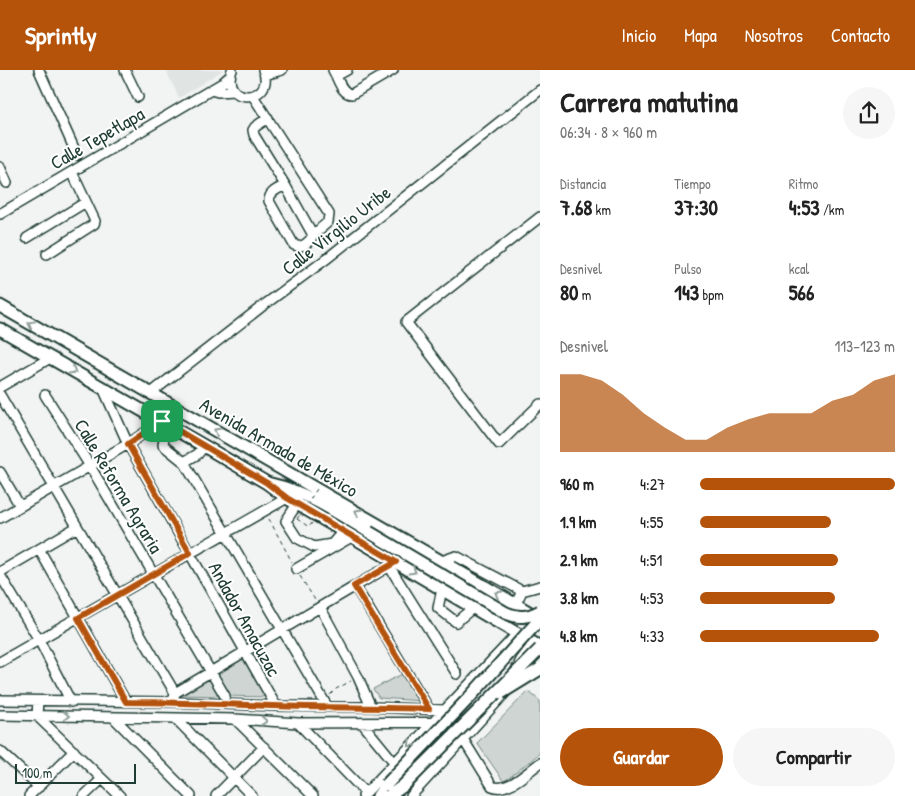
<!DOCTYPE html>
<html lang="es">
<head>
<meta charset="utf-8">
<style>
  :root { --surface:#fff; --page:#f6f6f6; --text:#222; --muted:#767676; --accent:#b45309 }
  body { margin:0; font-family:"Patrick Hand",sans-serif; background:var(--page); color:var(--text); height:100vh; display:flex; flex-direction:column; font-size:19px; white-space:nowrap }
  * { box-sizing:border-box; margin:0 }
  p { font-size:16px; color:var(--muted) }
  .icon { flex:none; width:28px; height:28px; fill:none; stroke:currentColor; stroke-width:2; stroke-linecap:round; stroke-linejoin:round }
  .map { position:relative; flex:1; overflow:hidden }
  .sheet { display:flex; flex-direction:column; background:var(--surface); width:375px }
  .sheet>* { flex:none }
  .scale { position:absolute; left:15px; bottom:12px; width:121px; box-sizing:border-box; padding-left:5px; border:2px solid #1f3d34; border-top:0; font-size:14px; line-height:18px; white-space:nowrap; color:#1f3d34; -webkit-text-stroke:4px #fff; paint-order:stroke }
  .pin { position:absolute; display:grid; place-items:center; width:42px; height:42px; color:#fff; margin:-21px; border-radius:10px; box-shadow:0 2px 8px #0006 }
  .round { display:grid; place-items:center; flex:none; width:52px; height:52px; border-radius:26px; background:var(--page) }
  .overview { display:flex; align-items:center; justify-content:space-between; height:85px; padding:0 20px }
  h1 { font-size:28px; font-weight:700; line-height:38px }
  .stats { display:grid; grid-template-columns:repeat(3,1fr); gap:8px; height:85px; padding:5px 20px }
  .stats div { display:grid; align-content:center }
  .stats b { font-size:21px; font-weight:700 }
  .stats small { font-size:14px; font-weight:400 }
  .stats p { font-size:14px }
  .chart { height:140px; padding:10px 20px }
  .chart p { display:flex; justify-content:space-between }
  .chart svg { width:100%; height:90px; margin-top:5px; fill:var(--accent); opacity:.7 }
  .action { display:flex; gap:10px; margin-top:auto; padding:10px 20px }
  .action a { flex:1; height:58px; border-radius:30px; background:var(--accent); color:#fff; font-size:20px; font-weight:700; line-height:58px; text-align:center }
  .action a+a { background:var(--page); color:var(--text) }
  ul { padding:0 20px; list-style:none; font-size:16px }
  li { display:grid; grid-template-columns:80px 60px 1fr; align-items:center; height:38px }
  li i { height:12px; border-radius:6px; background:var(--accent) }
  header { display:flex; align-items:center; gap:30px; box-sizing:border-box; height:70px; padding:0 25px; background:var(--accent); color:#fff }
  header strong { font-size:24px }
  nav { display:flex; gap:28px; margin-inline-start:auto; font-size:18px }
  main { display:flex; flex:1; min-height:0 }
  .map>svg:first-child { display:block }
</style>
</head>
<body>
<header>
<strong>Sprintly</strong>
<nav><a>Inicio</a><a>Mapa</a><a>Nosotros</a><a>Contacto</a></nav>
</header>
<main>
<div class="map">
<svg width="540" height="726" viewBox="0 0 540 726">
  <rect width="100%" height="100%" fill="#f2f3f3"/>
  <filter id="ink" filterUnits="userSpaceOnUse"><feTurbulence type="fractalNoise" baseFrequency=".02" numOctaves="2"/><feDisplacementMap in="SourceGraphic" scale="10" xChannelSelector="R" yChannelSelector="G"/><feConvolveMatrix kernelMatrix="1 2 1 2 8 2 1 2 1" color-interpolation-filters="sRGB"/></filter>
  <g filter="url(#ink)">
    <path fill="#e0e4e3" d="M 166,0 L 223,0 L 179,28 Z"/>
    <path fill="#ced5d3" stroke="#768984" d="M 244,584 L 268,627 L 179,625 Z
      M 404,603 L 422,631 L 379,628 L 373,619 Z
      M 528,621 L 540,631 L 540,683 L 504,712 L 477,673 Z"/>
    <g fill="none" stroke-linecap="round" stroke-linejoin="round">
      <defs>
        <path id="minor" d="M 39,0 L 77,85
          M 125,0 L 138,27
          M 232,0 C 219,36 277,33 263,0
          M 333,0 C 338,8 341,24 352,24 L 393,0
          M 265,5 L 282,0
          M 336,6 L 347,0
          M 211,20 L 218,22 L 234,21
          M 253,26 L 329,144 L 328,152 L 313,165
          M 268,48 L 255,57 L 253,60 L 254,65 L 285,115 L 313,165 C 310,172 302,179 294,175 L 269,131 C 269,122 278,119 285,115
          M 0,97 L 7,113
          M 0,144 L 221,14 L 230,6
          M 540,147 L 406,252 L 499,374 L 540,334
          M 27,168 L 86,132
          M 47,184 L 94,154 L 95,151 L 72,102
          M 0,317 L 50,288
          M 103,318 L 128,374 L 276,636
          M 151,323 L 260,238 L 325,190 L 540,20
          M 0,325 L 175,623
          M 45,325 L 90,396 L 225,626
          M 166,353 L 163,375 L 184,392 L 327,636
          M 184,392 L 198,384 L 204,376
          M 0,402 L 20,436
          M 297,434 L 286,451 L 297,468 L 314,477 L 332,474 L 343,461
          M 0,448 L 128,374 L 162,351
          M 39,479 L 126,632
          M 442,491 L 456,486 L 522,521 L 516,534
          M 389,496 L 457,604
          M 296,499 L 353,466
          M 0,502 L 77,457
          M 0,505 L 39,570 L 71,632
          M 355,516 L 429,639
          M 442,519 L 438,538 L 456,552 L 474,537
          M 522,521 L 540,516
          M 320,537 L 358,607 L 371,637
          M 0,592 L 287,428
          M 515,602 L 521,590 L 534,573
          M 174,627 L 175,623 L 396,492
          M 0,630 L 174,632 L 276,636 L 371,637 L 445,640
          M 38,631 L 37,646 L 120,726
          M 0,645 L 235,649 L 298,653 L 478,652
          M 113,647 L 191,726
          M 175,648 L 252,726
          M 235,649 L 313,726
          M 298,653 L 366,723
          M 362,653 L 394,692
          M 463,669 L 492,716 C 508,723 527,702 540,693
          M 0,681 L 39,717
          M 29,726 L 74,681
          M 84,726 L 102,709
          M 216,726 L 264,677
          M 363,726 L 518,563
          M 411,726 L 507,621"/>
        <path id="major" d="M 0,236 L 539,548
          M 0,259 L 204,376 L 267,413 L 287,428 L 540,577
          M 271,414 C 307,422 338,443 369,462
          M 378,726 L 386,715"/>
      </defs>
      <use href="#minor" stroke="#1f3d34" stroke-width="12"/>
      <use href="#major" stroke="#1f3d34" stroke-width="15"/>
      <path stroke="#1f3d34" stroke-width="1" stroke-dasharray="4 4" stroke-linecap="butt" d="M 269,449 L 292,492
        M 297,449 L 309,457 L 312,453
        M 300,506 L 315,530
        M 330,625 L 336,619 L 351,611"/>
      <use href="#minor" stroke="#fff" stroke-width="9"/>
      <use href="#major" stroke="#fff" stroke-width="11"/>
      <defs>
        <path id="major-bridge" d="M 369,462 L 506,543 C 519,548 527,548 540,541
          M 501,623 L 540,599
          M 386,715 L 468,629 L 540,549
          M 389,726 L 403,716 L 540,579"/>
      </defs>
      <use href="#major-bridge" stroke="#1f3d34" stroke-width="15" stroke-linecap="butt"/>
      <path stroke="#1f3d34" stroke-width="1" stroke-dasharray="4 4" stroke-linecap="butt" d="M 297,449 L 319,416"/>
      <use href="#major-bridge" stroke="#fff" stroke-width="11"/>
    </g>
    <defs><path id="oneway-chevron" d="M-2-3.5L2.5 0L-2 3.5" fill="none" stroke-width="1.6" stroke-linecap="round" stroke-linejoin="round" transform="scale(1.25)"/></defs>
    <g stroke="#8f9e9a">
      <use href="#oneway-chevron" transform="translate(31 254) rotate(-151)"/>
      <use href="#oneway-chevron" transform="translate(73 301) rotate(30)"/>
      <use href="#oneway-chevron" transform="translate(217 361) rotate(-150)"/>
      <use href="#oneway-chevron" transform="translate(358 442) rotate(-150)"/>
      <use href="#oneway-chevron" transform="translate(413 501) rotate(31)"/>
      <use href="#oneway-chevron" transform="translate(498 524) rotate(-150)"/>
      <use href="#oneway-chevron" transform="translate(66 646) rotate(1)"/>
      <use href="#oneway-chevron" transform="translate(264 651) rotate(4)"/>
      <use href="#oneway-chevron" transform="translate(411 674) rotate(133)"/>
    </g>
  </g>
  <g fill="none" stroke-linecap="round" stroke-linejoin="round" filter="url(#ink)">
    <defs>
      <path id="route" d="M 162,351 L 267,413 L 287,428 L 396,492 L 354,516 L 429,639 C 377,637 325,638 274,636 C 224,634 175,632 126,632 L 78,548 L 190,483 L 128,374 Z"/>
    </defs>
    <use href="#route" stroke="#fff" stroke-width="10"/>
    <use href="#route" stroke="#b45309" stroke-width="6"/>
  </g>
  <g text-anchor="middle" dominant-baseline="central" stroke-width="4" stroke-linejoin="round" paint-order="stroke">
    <g font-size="19" fill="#1f3d34" stroke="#fff">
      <text transform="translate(97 68) rotate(-30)">Calle Tepetlapa</text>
      <text transform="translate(336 160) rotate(-38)">Calle Virgilio Uribe</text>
      <text transform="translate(279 377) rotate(30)">Avenida Armada de México</text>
      <text transform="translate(119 416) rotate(59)">Calle Reforma Agraria</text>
      <text transform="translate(245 549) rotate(61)">Andador Amacuzac</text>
    </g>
  </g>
</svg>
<div class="scale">100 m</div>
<div class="pin" style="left:162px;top:351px;background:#1e9e55"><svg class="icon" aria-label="arrive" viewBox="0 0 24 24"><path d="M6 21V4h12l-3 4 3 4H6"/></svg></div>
</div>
<section class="sheet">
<div class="overview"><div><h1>Carrera matutina</h1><p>06:34 · 8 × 960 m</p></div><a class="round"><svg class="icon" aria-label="share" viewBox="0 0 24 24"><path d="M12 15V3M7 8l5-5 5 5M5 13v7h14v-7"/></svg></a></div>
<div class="stats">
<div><p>Distancia</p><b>7.68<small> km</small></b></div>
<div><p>Tiempo</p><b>37:30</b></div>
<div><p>Ritmo</p><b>4:53<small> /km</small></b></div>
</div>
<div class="stats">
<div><p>Desnivel</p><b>80<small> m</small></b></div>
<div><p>Pulso</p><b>143<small> bpm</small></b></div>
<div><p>kcal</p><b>566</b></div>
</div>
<div class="chart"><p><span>Desnivel</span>113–123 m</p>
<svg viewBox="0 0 160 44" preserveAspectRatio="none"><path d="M0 44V6L10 6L20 9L30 16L40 25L50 32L60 38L70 38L80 32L90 28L100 25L110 25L120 25L130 19L140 16L150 9L160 6V44z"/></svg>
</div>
<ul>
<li><b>960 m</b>4:27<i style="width:100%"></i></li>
<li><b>1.9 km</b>4:55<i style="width:67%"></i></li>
<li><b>2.9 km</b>4:51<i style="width:71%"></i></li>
<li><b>3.8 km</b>4:53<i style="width:69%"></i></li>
<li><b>4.8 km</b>4:33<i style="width:92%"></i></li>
</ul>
<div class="action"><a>Guardar</a><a>Compartir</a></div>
</section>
</main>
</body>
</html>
